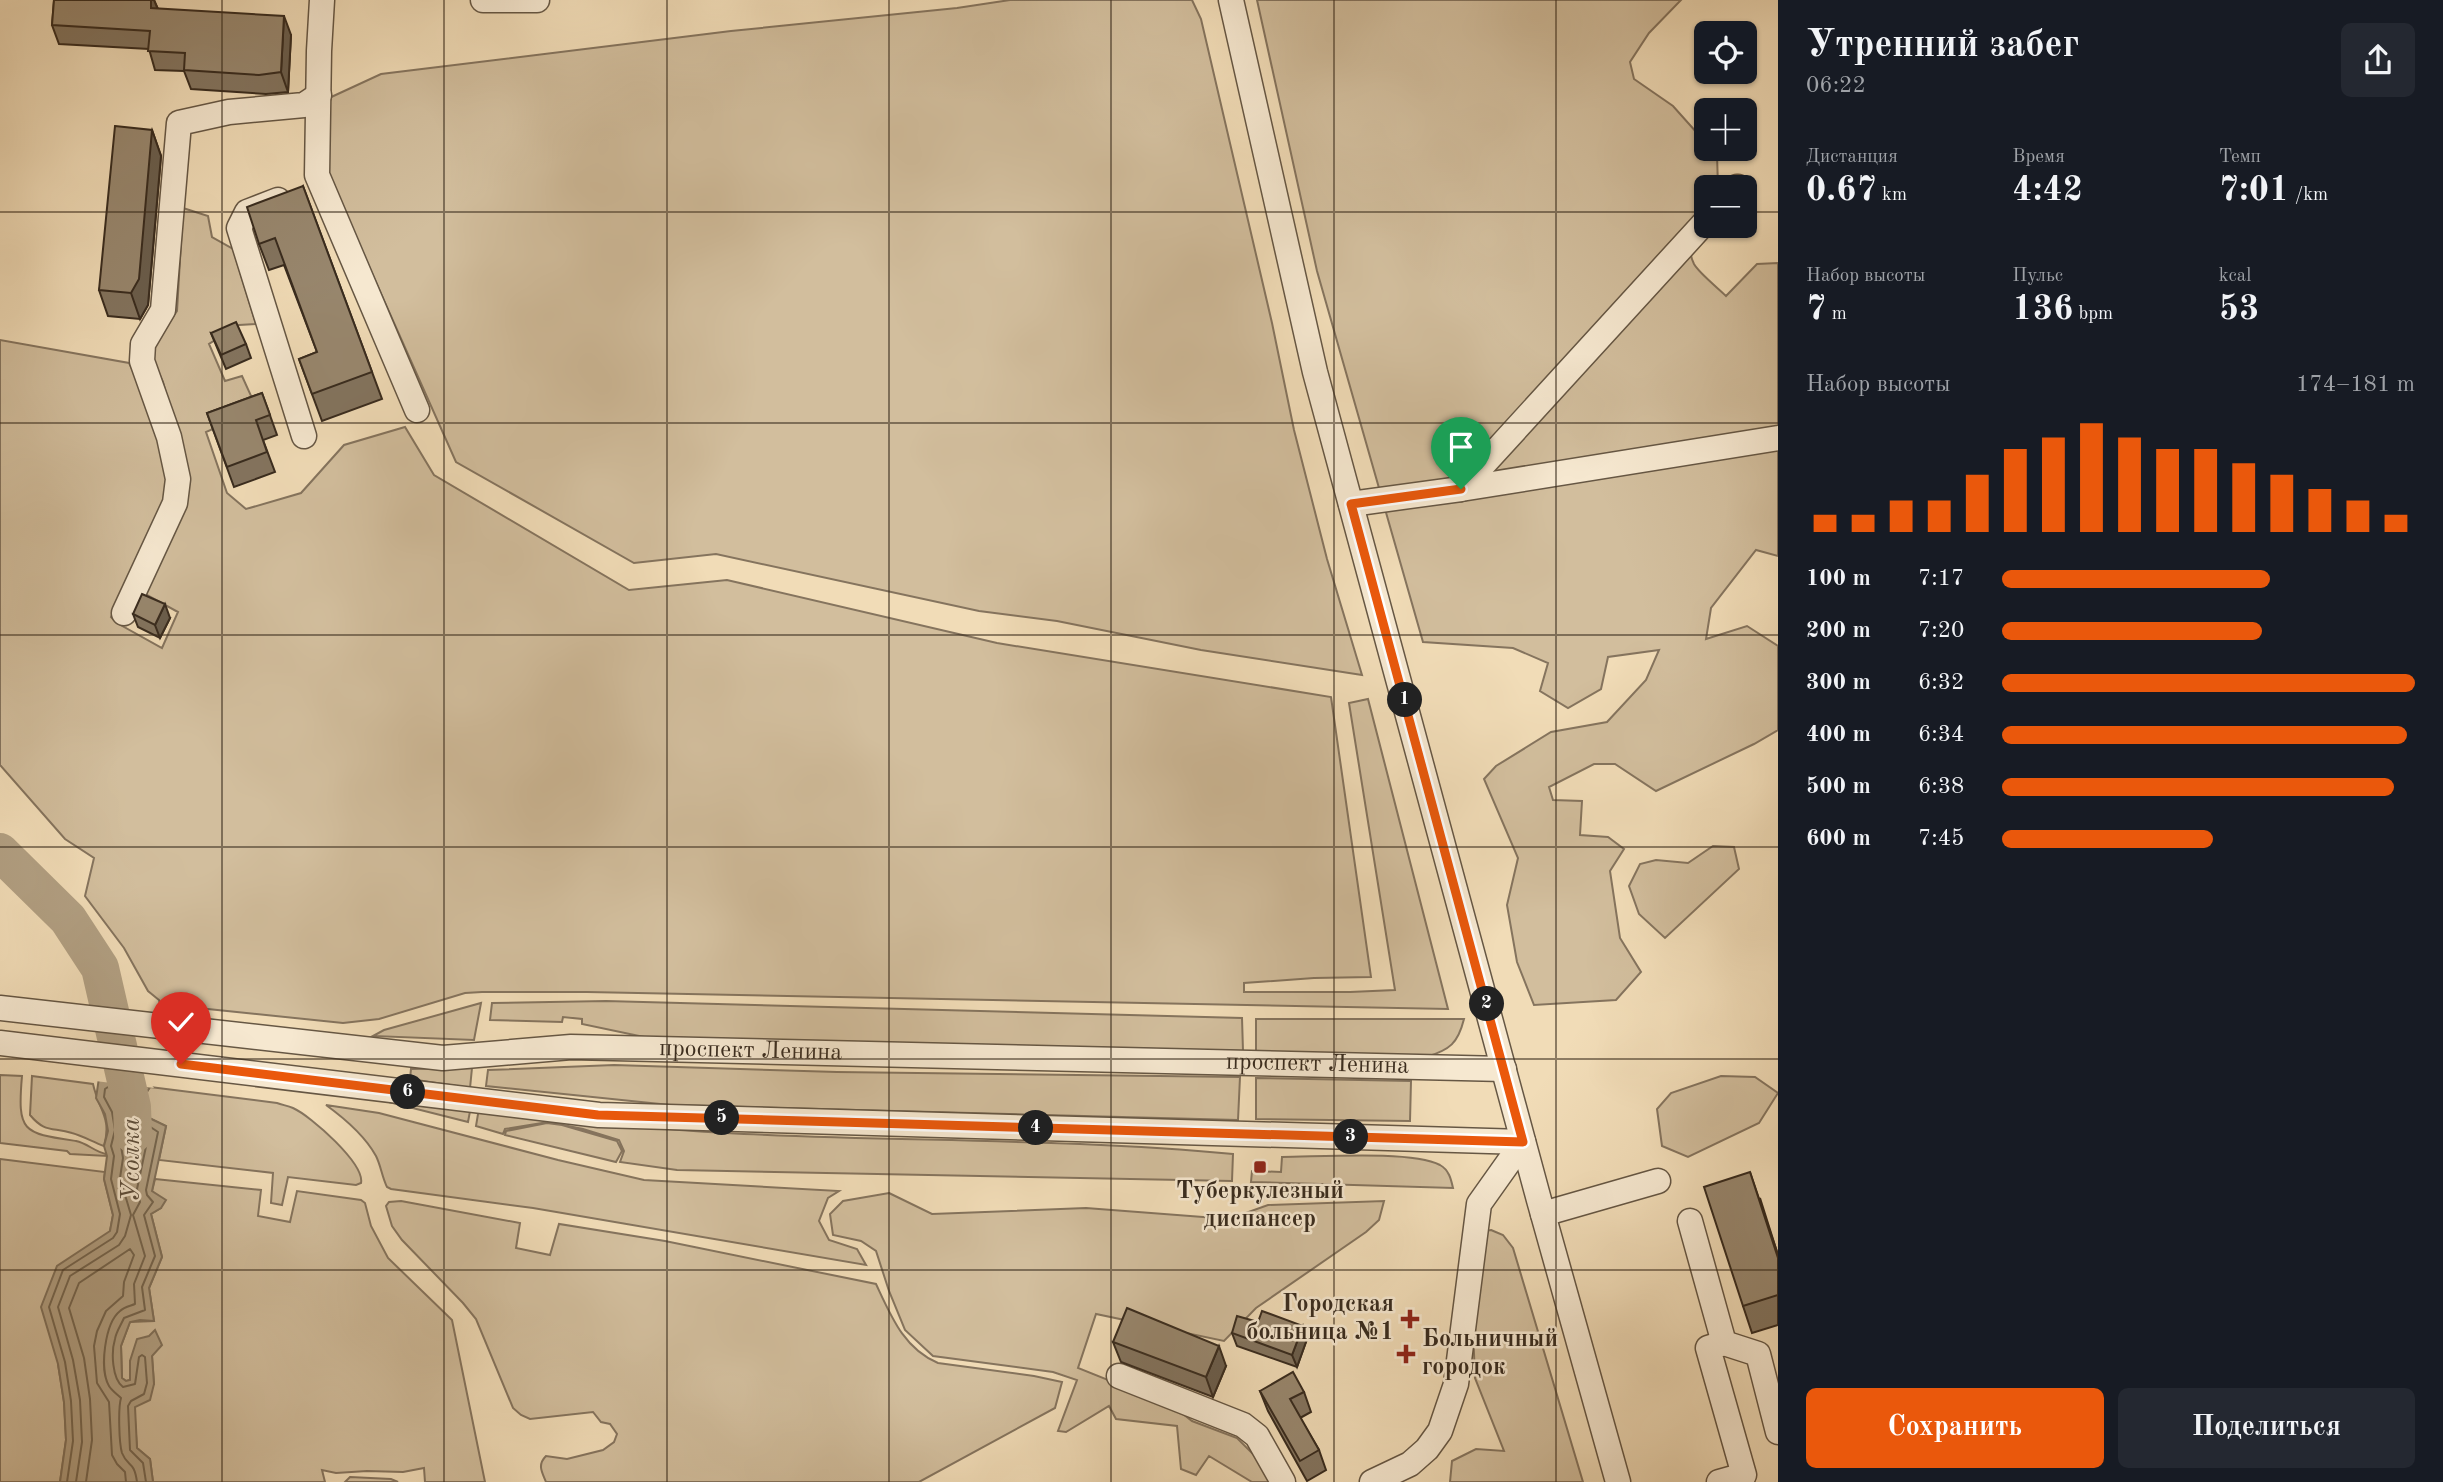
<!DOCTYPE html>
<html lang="ru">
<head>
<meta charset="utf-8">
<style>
  :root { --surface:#171b24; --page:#242831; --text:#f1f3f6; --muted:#9ea1a6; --accent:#ea580c }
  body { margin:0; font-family:"Old Standard TT",serif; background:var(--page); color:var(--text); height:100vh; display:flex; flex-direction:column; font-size:26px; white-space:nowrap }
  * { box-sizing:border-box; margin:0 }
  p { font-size:23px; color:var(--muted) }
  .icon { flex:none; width:38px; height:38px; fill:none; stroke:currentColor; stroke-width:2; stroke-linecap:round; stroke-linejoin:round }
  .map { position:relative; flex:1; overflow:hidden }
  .side { display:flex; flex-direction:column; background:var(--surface); width:665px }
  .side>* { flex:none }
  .tools { position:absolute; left:1694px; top:21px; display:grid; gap:14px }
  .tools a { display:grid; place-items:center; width:63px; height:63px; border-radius:10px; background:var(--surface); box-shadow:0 2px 5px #0004; font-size:35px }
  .pin { position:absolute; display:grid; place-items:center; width:60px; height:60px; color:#fff; margin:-72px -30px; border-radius:50% 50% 50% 0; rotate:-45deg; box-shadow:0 0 7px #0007 }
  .pin .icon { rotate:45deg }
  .km { position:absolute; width:35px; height:35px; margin:-18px; border-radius:50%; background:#222; color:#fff; font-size:19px; line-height:35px; text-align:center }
  .round { display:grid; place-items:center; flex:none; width:74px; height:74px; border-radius:10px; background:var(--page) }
  .head { display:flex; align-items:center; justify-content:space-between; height:119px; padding:0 28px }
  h1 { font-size:38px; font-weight:700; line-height:52px }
  .metrics { display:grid; grid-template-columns:repeat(3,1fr); gap:10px; height:119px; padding:7px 28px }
  .metrics div { display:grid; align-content:center }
  .metrics b { font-size:35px; font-weight:700 }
  .metrics small { font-size:19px; font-weight:400 }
  .metrics p { font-size:19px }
  .chart { height:196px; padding:14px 28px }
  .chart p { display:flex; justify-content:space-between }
  .chart svg { width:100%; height:126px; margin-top:7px; stroke:var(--accent); stroke-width:6 }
  .cta { display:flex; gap:14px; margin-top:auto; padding:14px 28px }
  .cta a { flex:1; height:80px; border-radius:10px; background:var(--accent); color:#fff; font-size:28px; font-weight:700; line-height:80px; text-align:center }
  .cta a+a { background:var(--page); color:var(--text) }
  ul { padding:0 28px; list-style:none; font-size:23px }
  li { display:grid; grid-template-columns:112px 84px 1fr; align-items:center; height:52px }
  li i { height:18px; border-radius:9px; background:var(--accent) }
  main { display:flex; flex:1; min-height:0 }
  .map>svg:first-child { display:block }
</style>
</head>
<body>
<main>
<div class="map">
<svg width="1778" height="1482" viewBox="0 0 1778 1482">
  <rect width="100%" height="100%" fill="#f1dcb7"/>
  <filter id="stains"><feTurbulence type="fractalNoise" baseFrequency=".00286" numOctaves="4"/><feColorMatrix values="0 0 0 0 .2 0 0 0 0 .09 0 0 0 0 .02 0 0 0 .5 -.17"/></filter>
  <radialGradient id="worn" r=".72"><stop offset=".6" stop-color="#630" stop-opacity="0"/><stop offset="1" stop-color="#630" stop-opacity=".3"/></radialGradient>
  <path fill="#d2be9d" stroke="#85745e" stroke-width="2" d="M 1010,0 L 1192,0 L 1201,19 L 1272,323 L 1294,430 L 1327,559 L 1362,675 L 1201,650 L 1057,621 L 979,611 L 716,554 L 634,563 L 456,462 L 329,177 L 327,99 L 381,74 L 731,31 L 957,8 Z
    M 1257,0 L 1681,0 L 1649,33 L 1630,62 L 1634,79 L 1673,106 L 1706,143 L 1706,149 L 1711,149 L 1717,155 L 1718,187 L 1706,187 L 1706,207 C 1692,220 1685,246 1694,264 C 1699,273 1718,288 1726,296 L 1757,264 L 1778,263 L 1778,556 L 1756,550 L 1711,608 L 1706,639 L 1747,626 L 1778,646 L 1778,730 L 1754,744 L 1656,791 L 1615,764 L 1594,764 L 1549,787 L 1553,800 L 1582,801 L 1580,835 L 1608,837 L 1624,849 L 1610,871 L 1620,938 L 1641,972 L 1616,1000 L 1534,1005 L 1517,962 L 1507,905 L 1518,858 L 1484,779 L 1496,766 L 1551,732 L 1607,722 L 1646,680 L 1659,650 L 1608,657 L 1601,689 L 1568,708 L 1540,691 L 1548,663 L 1513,648 L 1423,642 L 1317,271 Z
    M 183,208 L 208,216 L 212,237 L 233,249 L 256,324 L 239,325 L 209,344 L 225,381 L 242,376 L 257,409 L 206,432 L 227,493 L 246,509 L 301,493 L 344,445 L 405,427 L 434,475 L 629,590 L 727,580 L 997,643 L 1331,697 L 1371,977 L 1314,978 L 1244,983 L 1244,992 L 1350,992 L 1395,990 L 1349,703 L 1368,699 L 1448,1009 L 587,992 L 482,992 L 465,993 L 379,1019 L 343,1023 L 160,1004 L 159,1000 L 148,991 L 124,948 L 85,896 L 94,858 L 65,839 L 0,765 L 0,340 L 129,363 L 144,391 L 170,473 L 168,501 L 139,555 L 111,617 L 117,623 L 162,648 L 178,612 L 145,594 L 187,473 L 163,382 L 152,358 L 156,342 L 177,311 Z
    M 1713,846 L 1734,847 L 1739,869 L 1665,938 L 1639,914 L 1629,886 L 1640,864 L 1656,860 L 1688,863 Z
    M 606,1001 L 1242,1018 L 1243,1051 L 644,1037 L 582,1024 L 582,1019 L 563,1017 L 562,1022 L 490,1020 L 492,1003 Z
    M 481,1003 L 474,1040 L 373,1036 L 384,1030 Z
    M 1256,1019 L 1464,1019 C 1458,1043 1450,1050 1426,1057 L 1256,1053 Z
    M 614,1065 L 837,1072 L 1240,1077 L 1238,1120 L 670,1105 L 486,1086 L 488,1070 Z
    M 472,1068 L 470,1088 L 410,1079 L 411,1069 Z
    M 0,1075 L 22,1076 C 17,1133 23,1133 76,1141 C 87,1143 95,1152 106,1154 L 107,1156 L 70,1154 L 67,1151 L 0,1143 Z
    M 32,1076 L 93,1084 C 99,1111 112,1117 104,1146 C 93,1142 83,1136 72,1133 C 52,1127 45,1133 30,1115 Z
    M 1721,1076 L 1755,1077 L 1778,1093 L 1759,1123 L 1688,1157 L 1662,1146 L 1657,1109 L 1671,1093 Z
    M 1256,1078 L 1411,1081 L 1410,1121 L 1256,1119 Z
    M 150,1087 L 277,1103 C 283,1105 288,1106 293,1108 C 311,1116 365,1164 361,1183 L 356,1185 L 288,1177 L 282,1205 L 271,1203 L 273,1173 L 159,1160 L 166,1126 L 143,1115 L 143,1098 Z
    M 365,1096 L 471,1106 L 468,1122 Z
    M 326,1105 L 379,1113 L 558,1160 L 644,1180 L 839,1191 L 828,1198 L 819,1221 L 829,1240 L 857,1249 L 866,1265 L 533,1208 L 391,1189 L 387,1187 C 382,1177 381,1166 376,1156 C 365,1136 344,1118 326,1105 Z
    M 479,1108 C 561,1119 643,1129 726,1133 C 895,1142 1065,1138 1233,1154 L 1232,1181 L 677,1170 L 620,1162 L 624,1151 L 619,1140 L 583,1129 L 548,1122 L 505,1129 L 503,1134 L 476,1126 Z
    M 547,1123 L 562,1125 L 617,1141 L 622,1151 L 616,1162 L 505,1135 L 506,1131 Z
    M 1282,1157 C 1318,1157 1411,1150 1440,1165 C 1449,1170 1451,1179 1453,1188 L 1251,1182 L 1252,1171 L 1281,1172 Z
    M 0,1159 L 105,1172 L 104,1179 L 113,1215 L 110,1231 L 58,1364 L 64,1402 L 66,1440 L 60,1482 L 0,1482 Z
    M 155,1179 L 261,1190 L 258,1216 L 290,1222 L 297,1191 L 361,1200 L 365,1203 L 371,1226 L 388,1258 L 452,1320 L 485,1482 L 425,1482 L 424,1468 L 403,1472 L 367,1471 L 336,1473 L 322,1470 L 325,1482 L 153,1482 L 150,1459 L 137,1448 L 134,1407 L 154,1384 L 152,1356 L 130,1361 L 130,1380 L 126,1381 L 122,1378 L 121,1346 L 130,1322 L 154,1321 L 149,1288 L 162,1257 L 151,1214 L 161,1208 L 152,1191 Z
    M 889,1193 L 932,1214 L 1086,1208 L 1229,1219 L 1268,1205 L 1384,1201 L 1379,1220 L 1366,1232 L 1256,1308 L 1224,1341 L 1096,1314 L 1078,1368 L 1173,1406 L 1192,1421 L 1237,1438 L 1259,1460 L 1269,1482 L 1252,1482 L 1209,1456 L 1196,1475 L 1181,1469 L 1177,1426 L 1116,1419 L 1109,1406 L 1066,1432 L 1058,1431 L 1077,1380 L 1053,1372 L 933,1356 L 905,1330 L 889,1291 L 876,1251 L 861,1241 L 833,1235 L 830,1214 L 843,1201 Z
    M 401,1201 L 520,1223 L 516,1248 L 550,1255 L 559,1224 L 665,1241 L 876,1284 C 891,1316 904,1349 938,1363 L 1034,1376 L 1062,1382 L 1055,1408 L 919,1482 L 546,1482 C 542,1472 537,1465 546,1456 L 567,1459 L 603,1450 L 614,1442 L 617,1434 L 610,1424 L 601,1422 L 593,1412 L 530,1419 L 521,1415 L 513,1408 L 476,1319 L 463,1303 L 402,1240 L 392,1226 L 386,1206 L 389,1202 Z
    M 1491,1230 L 1503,1235 L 1513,1248 L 1583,1482 L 1450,1482 L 1452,1461 L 1476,1449 L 1504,1451 L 1475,1378 L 1473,1329 L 1485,1231 Z
    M 350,1477 L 391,1479 L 398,1482 L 345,1482 Z"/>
  <path fill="#b2a083" stroke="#81715b" stroke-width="2" d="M 99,1078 L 150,1087 L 143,1098 L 143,1115 L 166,1126 L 152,1191 L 166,1200 L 161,1208 L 151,1214 L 162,1257 L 149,1288 L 154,1321 L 140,1320 L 130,1322 L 121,1346 L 122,1378 L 126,1381 L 130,1380 L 130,1361 L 137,1339 L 149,1336 L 155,1330 L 162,1345 L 152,1356 L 154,1384 L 150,1400 L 135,1407 L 137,1448 L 150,1459 L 153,1482 L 60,1482 L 66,1440 L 64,1402 L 58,1364 L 41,1307 L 57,1266 L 110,1231 L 113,1215 L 104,1179 L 107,1156 L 104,1146 L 108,1131 L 105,1114 L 96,1098 Z"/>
  <path fill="#f1dcb7" d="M 99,1074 L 151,1084 L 154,1088 L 95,1081 Z"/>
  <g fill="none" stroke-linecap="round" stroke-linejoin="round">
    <path stroke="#756650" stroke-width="2" d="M 67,1482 L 73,1441 L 71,1401 L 65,1362 L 49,1307 L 63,1270 L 113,1238 L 117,1232 L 120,1214 L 111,1179 L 114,1156 L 111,1146 L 115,1130 L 112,1112 L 104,1097 L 105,1089 L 108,1087 L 136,1092 L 137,1118 L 158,1132 L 146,1190 L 147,1195 L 153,1202 L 144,1215 L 155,1256 L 142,1287 L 145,1310 L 124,1318 C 121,1325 116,1332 115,1339 C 111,1352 112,1379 123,1387 L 135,1384 L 139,1357 L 142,1355 L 145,1357 L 147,1383 L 144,1394 L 131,1401 L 128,1406 L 130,1450 L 143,1463 L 146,1482
      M 76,1482 L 82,1442 L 80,1400 L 73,1360 L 58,1307 L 70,1276 L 119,1245 L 125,1236 L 131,1215 L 120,1178 L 123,1158 L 121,1146 L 123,1124 L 127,1121 L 148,1137 L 137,1189 L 140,1202 L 133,1215 L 145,1256 L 134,1284 L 135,1304 C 130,1306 124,1307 120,1311 C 105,1323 99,1369 109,1386 C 112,1391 117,1394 121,1398 C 118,1408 119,1443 122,1453 C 128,1468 134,1460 137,1482
      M 86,1482 L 92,1440 L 90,1399 L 84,1358 L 69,1308 L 79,1283 L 130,1249 L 134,1255 L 124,1282 L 123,1296 L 106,1311 L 97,1331 L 94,1346 L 97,1383 L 109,1402 L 112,1455 L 117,1464 L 125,1472 L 126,1482"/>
    <path stroke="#b2a083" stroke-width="38" d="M 0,852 L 68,919 L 100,968 L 132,1107 L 133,1134"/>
    <defs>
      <g id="minor">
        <path d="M 322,0 L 319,51 L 317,175 L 417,410"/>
        <path d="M 483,0 L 537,0"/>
        <path d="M 1231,0 L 1315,372 L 1539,1200 L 1618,1482"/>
        <path d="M 1737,187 L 1738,187"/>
        <path d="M 278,200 L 247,212 L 239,228 L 304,436"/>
        <path d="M 1461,489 L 1706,221"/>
        <path d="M 1351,504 L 1461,489 L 1778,438"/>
        <path d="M 124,613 L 175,503 L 178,479 L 169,437 L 142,361 L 143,344 L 163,310 L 179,123 L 229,112 L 304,105 L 319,95"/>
        <path id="s1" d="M 0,1008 L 443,1058 L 571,1047 L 1504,1069"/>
        <path d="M 0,1043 L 599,1115 L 1523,1142"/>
        <path d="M 1543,1214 L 1658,1181"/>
        <path d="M 1690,1221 L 1724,1343 L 1758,1354 L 1778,1432"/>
        <path d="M 1119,1376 L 1243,1425 L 1257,1436 L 1283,1482"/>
        <path d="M 1372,1482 L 1410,1464 L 1427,1449 L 1440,1431 L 1456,1384 L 1479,1204 L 1523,1142"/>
        <path d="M 1719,1482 L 1744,1475 L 1708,1348 L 1724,1343"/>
      </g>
    </defs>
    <use href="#minor" stroke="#665744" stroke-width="27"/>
    <use href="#minor" stroke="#f6e8d0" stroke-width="24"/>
  </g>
  <path fill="#83745f" stroke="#382b1e" stroke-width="2" d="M 54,0 L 154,0 L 158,9 L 291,35 L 288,92 L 266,94 L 191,89 L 184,71 L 155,70 L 149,49 L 59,44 L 52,25 Z
    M 152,130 L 161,156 L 148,305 L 140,319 L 108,316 L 99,290 Z
    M 303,186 L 382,399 L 322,421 L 299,359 L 317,352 L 284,265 L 269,270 L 259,244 Z
    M 211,333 L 246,344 L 251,358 L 226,369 Z
    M 262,393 L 277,435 L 263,440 L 275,472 L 234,487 L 207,413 Z
    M 133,614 L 170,618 L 160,638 L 138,627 Z
    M 1760,1198 L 1778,1255 L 1778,1325 L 1752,1333 L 1743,1306 Z
    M 1258,1322 L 1307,1339 L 1297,1367 L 1237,1346 L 1232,1333 Z
    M 1113,1342 L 1226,1366 L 1213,1397 L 1121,1362 Z
    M 1260,1391 L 1304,1392 L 1311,1412 L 1300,1418 L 1319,1450 L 1326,1470 L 1307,1481 L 1268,1411 Z"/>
  <path fill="#6a5e4d" stroke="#382b1e" stroke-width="2" d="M 151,0 L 154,0 L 159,12 L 151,8 Z
    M 284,16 L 291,35 L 288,92 L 281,72 Z
    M 152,130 L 161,156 L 148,305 L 140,319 L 131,293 Z
    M 165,604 L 170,618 L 160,638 L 155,625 Z
    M 1750,1172 L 1778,1255 L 1778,1258 Z
    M 1303,1326 L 1307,1339 L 1297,1367 L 1292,1355 Z
    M 1219,1346 L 1226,1366 L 1213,1397 L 1206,1377 Z"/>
  <path fill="#98876e" stroke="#382b1e" stroke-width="2" d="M 54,0 L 151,0 L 151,8 L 284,16 L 281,72 L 259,75 L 184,70 L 185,53 L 148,51 L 150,31 L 52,25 Z
    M 115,126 L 152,130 L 139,279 L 131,293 L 99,290 Z
    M 303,186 L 372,372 L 312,394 L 299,359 L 317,352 L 275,238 L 259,244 L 247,207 Z
    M 236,322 L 246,344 L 221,355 L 211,333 Z
    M 262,393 L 270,415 L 256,420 L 267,452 L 227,467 L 207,413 Z
    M 142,594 L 165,604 L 155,625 L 133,614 Z
    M 1750,1172 L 1778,1258 L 1778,1295 L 1743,1306 L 1704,1187 Z
    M 1127,1308 L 1219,1346 L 1206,1377 L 1113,1342 Z
    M 1262,1311 L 1303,1326 L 1292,1355 L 1232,1333 L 1237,1316 L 1258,1322 Z
    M 1293,1372 L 1304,1392 L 1290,1399 L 1319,1450 L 1300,1461 L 1260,1391 Z"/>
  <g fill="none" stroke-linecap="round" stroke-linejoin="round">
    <defs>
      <path id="route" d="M 181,1064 L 598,1115 L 1523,1142 L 1351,504 L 1461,489"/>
    </defs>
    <use href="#route" stroke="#fff" stroke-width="14"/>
    <use href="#route" stroke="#ea580c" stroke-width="9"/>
  </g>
  <path fill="none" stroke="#382b1e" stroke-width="2" stroke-opacity="0.55" d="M 222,0 L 222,1482M 444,0 L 444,1482M 667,0 L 667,1482M 889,0 L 889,1482M 1111,0 L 1111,1482M 1334,0 L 1334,1482M 1556,0 L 1556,1482M 0,212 L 1706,212M 1745,212 L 1778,212M 0,423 L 1778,423M 0,635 L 1778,635M 0,847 L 1778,847M 0,1059 L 1778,1059M 0,1270 L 1778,1270"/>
  <g fill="#8f2418" stroke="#f6e8d0" stroke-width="2.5">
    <rect x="1253" y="1160" width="14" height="14" rx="3.5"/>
    <path d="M1406.5 1308.5h7v7h7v7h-7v7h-7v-7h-7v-7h7z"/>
    <path d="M1402.5 1343.5h7v7h7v7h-7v7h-7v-7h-7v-7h7z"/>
  </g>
  <g text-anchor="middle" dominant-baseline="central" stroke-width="5" stroke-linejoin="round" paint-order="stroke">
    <g font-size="24" fill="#382b1e" stroke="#f6e8d0">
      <text stroke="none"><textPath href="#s1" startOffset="754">проспект Ленина</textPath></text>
      <text stroke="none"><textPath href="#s1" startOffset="1321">проспект Ленина</textPath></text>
    </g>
    <g font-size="24" font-weight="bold" fill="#382b1e" stroke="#f6e8d0">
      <text x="1260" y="1192">Туберкулезный<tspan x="1260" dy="28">диспансер</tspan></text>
      <text x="1394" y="1305" text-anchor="end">Городская<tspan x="1394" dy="28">больница №1</tspan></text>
      <text x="1422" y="1340" text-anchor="start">Больничный<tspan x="1422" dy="28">городок</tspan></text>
    </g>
    <g font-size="26" font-style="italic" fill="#5d4e3c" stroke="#f6e8d0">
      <text transform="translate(132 1160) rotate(-90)">Усолка</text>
    </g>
  </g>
  <rect width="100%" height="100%" filter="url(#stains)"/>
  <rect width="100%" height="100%" fill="url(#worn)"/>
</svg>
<div class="tools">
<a><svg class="icon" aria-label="locate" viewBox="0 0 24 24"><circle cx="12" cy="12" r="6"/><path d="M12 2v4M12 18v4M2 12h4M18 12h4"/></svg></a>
<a>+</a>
<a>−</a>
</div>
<div class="pin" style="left:1461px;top:489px;background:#1e9e55"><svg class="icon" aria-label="arrive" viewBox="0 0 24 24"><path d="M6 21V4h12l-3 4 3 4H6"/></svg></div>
<div class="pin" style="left:181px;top:1064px;background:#d93025"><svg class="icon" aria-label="check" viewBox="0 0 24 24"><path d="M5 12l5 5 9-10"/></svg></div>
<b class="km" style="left:1405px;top:700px">1</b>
<b class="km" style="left:1487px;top:1004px">2</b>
<b class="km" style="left:1351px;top:1137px">3</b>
<b class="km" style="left:1036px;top:1128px">4</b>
<b class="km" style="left:722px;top:1118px">5</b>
<b class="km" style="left:408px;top:1092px">6</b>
</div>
<section class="side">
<div class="head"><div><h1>Утренний забег</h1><p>06:22</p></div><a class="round"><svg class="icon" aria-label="share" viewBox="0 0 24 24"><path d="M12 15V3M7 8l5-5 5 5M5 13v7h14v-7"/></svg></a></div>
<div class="metrics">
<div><p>Дистанция</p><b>0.67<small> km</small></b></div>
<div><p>Время</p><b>4:42</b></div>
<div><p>Темп</p><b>7:01<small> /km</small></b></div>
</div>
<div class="metrics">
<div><p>Набор высоты</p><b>7<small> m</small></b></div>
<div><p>Пульс</p><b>136<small> bpm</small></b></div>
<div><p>kcal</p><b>53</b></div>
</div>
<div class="chart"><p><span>Набор высоты</span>174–181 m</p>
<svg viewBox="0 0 160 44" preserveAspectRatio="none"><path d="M5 44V38M15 44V38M25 44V33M35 44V33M45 44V24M55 44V15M65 44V11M75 44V6M85 44V11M95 44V15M105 44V15M115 44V20M125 44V24M135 44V29M145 44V33M155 44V38"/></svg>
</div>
<ul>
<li><b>100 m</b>7:17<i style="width:65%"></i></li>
<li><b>200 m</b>7:20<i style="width:63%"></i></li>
<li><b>300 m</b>6:32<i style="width:100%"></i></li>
<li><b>400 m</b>6:34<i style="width:98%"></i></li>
<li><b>500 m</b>6:38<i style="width:95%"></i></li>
<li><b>600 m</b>7:45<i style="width:51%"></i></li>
</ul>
<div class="cta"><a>Сохранить</a><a>Поделиться</a></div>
</section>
</main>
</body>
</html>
